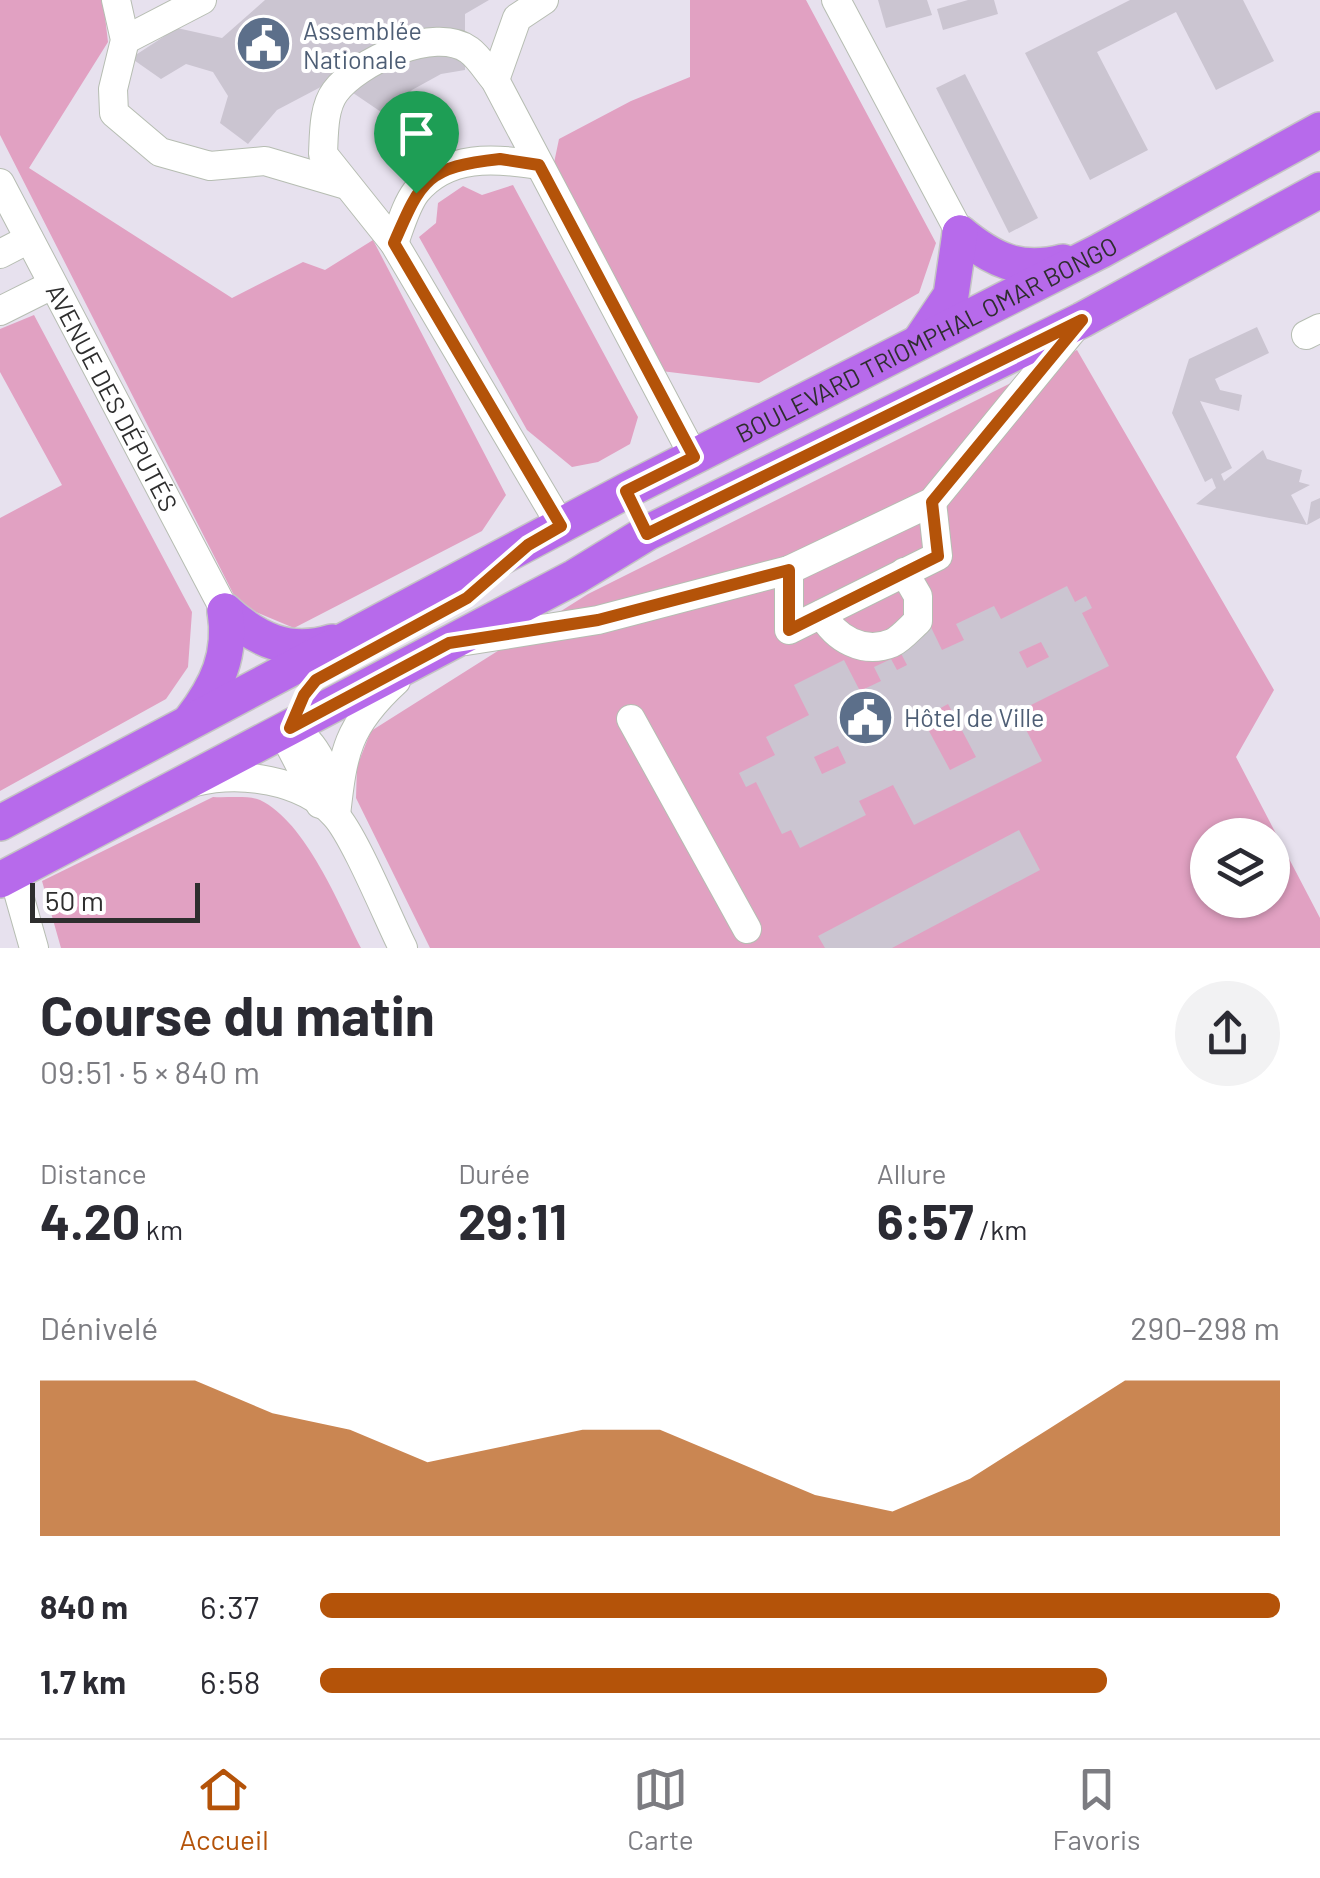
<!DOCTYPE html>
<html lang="fr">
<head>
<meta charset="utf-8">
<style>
  :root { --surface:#fff; --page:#f2f2f3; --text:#2b2b33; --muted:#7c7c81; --line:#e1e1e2; --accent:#b45309 }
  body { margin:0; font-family:Barlow,sans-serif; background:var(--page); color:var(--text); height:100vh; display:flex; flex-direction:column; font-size:38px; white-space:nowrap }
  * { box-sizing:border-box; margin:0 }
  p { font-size:32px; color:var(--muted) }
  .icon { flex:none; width:55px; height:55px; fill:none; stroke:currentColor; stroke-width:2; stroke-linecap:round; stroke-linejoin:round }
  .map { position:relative; height:948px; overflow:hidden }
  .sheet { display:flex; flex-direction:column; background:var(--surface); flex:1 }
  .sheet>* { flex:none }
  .tools { position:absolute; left:1190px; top:818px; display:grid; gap:20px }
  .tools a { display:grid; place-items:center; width:100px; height:100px; border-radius:50%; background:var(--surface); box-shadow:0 2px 8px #0004; font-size:50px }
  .scale { position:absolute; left:30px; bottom:25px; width:170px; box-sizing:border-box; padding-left:10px; border:5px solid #2e2e2e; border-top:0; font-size:28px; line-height:35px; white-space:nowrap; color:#2e2e2e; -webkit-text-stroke:8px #fff; paint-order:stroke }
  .pin { position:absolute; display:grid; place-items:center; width:85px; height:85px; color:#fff; margin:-102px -42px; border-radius:50% 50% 50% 0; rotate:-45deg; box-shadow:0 0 10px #0007 }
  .pin .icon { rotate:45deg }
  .round { display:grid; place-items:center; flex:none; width:105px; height:105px; border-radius:52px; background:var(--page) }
  .overview { display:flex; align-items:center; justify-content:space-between; height:170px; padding:0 40px }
  h1 { font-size:55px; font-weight:700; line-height:75px }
  .figures { display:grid; grid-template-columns:repeat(3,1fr); gap:15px; height:170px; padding:10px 40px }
  .figures div { display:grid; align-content:center }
  .figures b { font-size:50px; font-weight:700 }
  .figures small { font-size:28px; font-weight:400 }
  .figures p { font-size:28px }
  .chart { height:280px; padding:20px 40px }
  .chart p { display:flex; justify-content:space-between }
  .chart svg { width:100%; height:180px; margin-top:10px; fill:var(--accent); opacity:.7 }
  ul { padding:0 40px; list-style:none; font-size:32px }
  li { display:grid; grid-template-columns:160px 120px 1fr; align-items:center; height:75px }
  li i { height:25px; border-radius:12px; background:var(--accent) }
  .tab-bar { display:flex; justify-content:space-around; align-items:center; height:140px; border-top:2px solid var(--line); background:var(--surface); font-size:28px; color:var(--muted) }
  .tab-bar a { display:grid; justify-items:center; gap:5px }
  .tab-bar .selected { color:var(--accent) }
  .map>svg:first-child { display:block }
</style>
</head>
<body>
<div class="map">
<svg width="1320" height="948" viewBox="0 0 1320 948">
  <rect width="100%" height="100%" fill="#e7e1ee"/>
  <path fill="#e1a1c2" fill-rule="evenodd" d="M 0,0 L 103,0 L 108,42 L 29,168 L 232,298 L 303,262 L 325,270 L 373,240 L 506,495 L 482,531 L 294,628 L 239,605 L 0,135 Z
    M 690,0 L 806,0 L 936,243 L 919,293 L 759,383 L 653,370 L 550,182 L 559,139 L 631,101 L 690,77 Z
    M 513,185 L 638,417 L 630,444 L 598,462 L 572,467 L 527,430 L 419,237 L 436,223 L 438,203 L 463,186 L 482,195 Z
    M 34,315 L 192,612 L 188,667 L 166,699 L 0,791 L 0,518 L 62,485 L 0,372 L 0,329 Z
    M 1077,350 L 1274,690 L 1236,757 L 1320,918 L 1320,948 L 430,948 L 356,798 L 357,766 L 371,731 L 588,594 ZM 1208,835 L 1272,835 L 1272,900 L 1208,900 Z
    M 213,797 C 227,798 248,795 260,800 C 306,822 339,905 361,948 L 61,948 L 42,881 Z"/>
  <path fill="#cbc5d1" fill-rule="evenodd" d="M 265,0 L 489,0 L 465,14 L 465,70 L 441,74 L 412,90 L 387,116 L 334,80 L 277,110 L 248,144 L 220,123 L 228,96 L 213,72 L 186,64 L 161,79 L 131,58 L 177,28 L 222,38 Z
    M 878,0 L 927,0 L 932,15 L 886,28 Z
    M 968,0 L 994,0 L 998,14 L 943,30 L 937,9 Z
    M 1130,0 L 1243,0 L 1274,61 L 1216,90 L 1176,12 L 1097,52 L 1148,150 L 1090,180 L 1025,53 Z
    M 965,74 L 1038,218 L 1009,233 L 936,88 Z
    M 1257,327 L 1269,353 L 1215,379 L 1220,390 L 1242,395 L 1239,411 L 1200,401 L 1232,468 L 1221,474 L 1224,481 L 1263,450 L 1267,459 L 1302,470 L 1299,482 L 1310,485 L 1291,495 L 1307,525 L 1196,504 L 1216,488 L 1212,478 L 1205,482 L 1172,413 L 1189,359 Z
    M 1320,498 L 1320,518 L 1307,525 L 1311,502 Z
    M 1067,586 L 1075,602 L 1086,596 L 1092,608 L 1082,613 L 1109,666 L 1017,712 L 1042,761 L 914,825 L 893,785 L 859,801 L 866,815 L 800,848 L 791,830 L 782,834 L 756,782 L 746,787 L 739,773 L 775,755 L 766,737 L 809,715 L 794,685 L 844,660 L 860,691 L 881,681 L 874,667 L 891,659 L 897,670 L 907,665 L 892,636 L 927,619 L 942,650 L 964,640 L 956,624 L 994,606 L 1001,619 ZM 1041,642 L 1049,657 L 1027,668 L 1019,652 ZM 948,704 L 976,757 L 950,770 L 922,718 ZM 838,746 L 846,763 L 822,774 L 814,757 Z
    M 1019,830 L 1040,870 L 892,948 L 825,948 L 818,936 Z"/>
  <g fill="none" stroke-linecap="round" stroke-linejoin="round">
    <defs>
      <g id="minor">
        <path d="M 116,0 L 125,40 L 113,89 L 114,113 L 160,152 L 210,166 L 265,161 L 343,184"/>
        <path d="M 836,0 L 960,233"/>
        <path d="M 125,40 L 202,0"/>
        <path d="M 495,80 L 517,18 L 544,0"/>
        <path id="s1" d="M 0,183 L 225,611"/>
        <path d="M 394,243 C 400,227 406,205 416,192 C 447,154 495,158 539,165"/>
        <path d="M 0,254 L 29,239"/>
        <path d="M 0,311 L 52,285"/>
        <path d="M 1306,335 L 1320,328"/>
        <path d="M 561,526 L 394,243 L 323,154 C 324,136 323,108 335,92 C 357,62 435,25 469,50 C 479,57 487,71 495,80 L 694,457"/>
        <path d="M 789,570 L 789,630 L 938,556 L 932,502"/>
        <path d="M 822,614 C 835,638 863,655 892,643 C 901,639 911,627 918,621 L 918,596 L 904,572"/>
        <path d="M 466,641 L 598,620 L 789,570 L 932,502 L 1076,326"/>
        <path d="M 631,719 L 747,929"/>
        <path d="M 195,782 C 240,771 302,779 335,815 C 354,835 388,918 403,948"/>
        <path d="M 320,804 L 289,744 L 290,728 C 317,740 327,774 337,800"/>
        <path d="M 336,815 C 343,752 347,726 396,681"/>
        <path d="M 13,874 L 34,948"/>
      </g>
      <g id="major">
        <path d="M 960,233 C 993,260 1020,273 1063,262"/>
        <path d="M 920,341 L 951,295 L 960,233"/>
        <path d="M 225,611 C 257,640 289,655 332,642"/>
        <path d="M 191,720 C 217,686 232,655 225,611"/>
        <path id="s2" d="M 0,823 L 626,491 L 1100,251 L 1320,130"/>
        <path d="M 0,880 L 575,577 L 647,533 L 1082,320 L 1320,190"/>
      </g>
    </defs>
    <use href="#minor" stroke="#b6bdb2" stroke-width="30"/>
    <use href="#major" stroke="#c4c4c4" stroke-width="38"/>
    <use href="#minor" stroke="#fff" stroke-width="28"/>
    <use href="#major" stroke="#b76aeb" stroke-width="35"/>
  </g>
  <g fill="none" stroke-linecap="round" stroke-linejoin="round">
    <defs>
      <path id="route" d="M 500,159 L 539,165 L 694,457 L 626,491 L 647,534 L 1082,320 L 932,502 L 938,556 L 789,630 L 789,570 L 598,620 L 449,643 L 290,728 L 304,695 L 316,680 L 467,598 L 528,545 L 561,526 L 394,243 C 422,178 427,167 500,159 Z"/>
    </defs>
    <use href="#route" stroke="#fff" stroke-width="20"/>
    <use href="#route" stroke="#b45309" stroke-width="12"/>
  </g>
  <defs>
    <symbol id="civic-disc" viewBox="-11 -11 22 22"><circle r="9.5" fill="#5c6f8a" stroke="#fff"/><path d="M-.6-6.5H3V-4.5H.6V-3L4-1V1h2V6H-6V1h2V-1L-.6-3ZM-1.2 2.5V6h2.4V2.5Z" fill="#fff"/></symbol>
  </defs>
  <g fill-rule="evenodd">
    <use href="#civic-disc" x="232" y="12" width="63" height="63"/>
    <use href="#civic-disc" x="834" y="686" width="63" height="63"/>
  </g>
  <g text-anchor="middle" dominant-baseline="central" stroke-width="8" stroke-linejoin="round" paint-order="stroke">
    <g font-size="25" fill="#4e5e75" stroke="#fff" text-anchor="start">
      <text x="303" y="30">Assemblée<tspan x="303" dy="29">Nationale</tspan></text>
      <text x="904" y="717">Hôtel de Ville</text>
    </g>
    <g font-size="25" fill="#2e2e2e" stroke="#fff">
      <text stroke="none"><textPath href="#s2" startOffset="1045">BOULEVARD TRIOMPHAL OMAR BONGO</textPath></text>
      <text stroke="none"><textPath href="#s1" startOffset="242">AVENUE DES DÉPUTÉS</textPath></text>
    </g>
  </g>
</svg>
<div class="tools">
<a><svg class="icon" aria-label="layers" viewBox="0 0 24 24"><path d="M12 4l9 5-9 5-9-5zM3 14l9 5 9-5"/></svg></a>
</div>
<div class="scale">50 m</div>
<div class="pin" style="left:416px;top:193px;background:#1e9e55"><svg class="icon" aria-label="arrive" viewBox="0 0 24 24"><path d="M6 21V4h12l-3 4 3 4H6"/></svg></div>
</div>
<section class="sheet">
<div class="overview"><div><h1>Course du matin</h1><p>09:51 · 5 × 840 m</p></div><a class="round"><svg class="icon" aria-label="share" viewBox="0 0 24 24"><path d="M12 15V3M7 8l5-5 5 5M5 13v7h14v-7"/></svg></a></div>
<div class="figures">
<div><p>Distance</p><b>4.20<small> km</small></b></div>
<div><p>Durée</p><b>29:11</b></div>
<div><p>Allure</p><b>6:57<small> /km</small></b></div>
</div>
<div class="chart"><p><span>Dénivelé</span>290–298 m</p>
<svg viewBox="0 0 160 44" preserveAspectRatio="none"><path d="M0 44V6L10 6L20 6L30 14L40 18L50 26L60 22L70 18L80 18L90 26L100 34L110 38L120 30L130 18L140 6L150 6L160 6V44z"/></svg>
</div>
<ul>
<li><b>840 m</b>6:37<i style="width:100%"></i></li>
<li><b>1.7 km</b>6:58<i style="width:82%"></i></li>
</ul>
</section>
<nav class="tab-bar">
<a class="selected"><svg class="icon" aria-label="home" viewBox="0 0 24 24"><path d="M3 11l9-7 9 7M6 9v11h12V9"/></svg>Accueil</a>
<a><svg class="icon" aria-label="map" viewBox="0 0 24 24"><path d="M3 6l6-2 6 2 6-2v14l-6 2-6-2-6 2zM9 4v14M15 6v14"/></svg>Carte</a>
<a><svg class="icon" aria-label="saved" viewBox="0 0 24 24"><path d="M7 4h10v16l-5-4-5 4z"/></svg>Favoris</a>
</nav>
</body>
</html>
